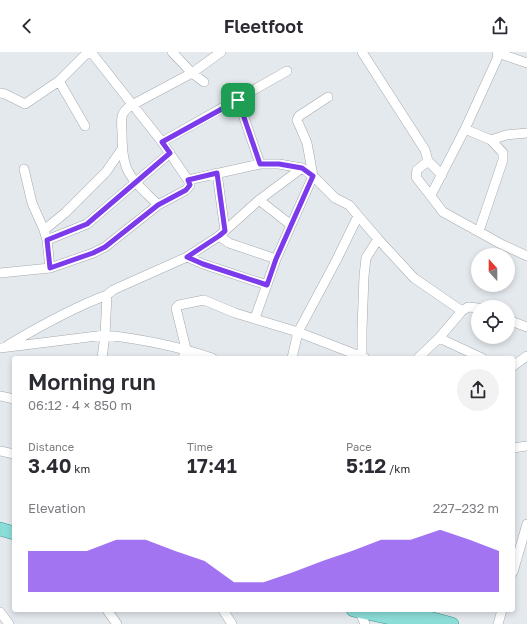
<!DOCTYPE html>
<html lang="en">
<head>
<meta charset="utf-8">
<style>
  :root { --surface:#fff; --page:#f2f2f3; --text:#2b2b33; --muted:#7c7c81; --accent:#7c3aed }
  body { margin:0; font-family:"Golos Text",sans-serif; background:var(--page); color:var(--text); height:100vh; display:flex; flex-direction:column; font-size:15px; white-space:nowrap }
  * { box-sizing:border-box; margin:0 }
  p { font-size:13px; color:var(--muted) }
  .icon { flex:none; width:22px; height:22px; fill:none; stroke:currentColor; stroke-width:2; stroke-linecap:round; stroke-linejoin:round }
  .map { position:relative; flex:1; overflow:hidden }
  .drawer { position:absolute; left:12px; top:304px; width:503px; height:256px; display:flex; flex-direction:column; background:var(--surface); border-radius:4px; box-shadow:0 2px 6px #0003 }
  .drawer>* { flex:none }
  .needle { width:26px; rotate:339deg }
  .tools { position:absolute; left:471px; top:196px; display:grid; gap:8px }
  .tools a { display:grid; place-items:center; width:44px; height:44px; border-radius:50%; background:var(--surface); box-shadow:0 2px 6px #0003; font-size:20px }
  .pin { position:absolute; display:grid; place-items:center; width:34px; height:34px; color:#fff; margin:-17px; border-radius:8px; box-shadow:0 2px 6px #0006 }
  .round { display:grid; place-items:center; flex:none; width:42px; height:42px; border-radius:21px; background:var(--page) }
  .summary { display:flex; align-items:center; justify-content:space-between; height:68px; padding:0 16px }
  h1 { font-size:22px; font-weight:600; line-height:30px }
  .figures { display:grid; grid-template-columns:repeat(3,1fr); gap:6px; height:68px; padding:4px 16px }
  .figures div { display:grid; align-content:center }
  .figures b { font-size:20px; font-weight:600 }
  .figures small { font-size:11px; font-weight:400 }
  .figures p { font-size:11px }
  .chart { height:112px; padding:8px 16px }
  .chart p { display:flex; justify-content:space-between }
  .chart svg { width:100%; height:72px; margin-top:4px; fill:var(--accent); opacity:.7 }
  header { display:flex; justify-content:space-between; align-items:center; height:52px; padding:0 16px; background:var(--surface); font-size:18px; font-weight:600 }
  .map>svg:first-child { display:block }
</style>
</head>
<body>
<header><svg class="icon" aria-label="back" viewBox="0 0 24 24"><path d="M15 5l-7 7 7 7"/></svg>Fleetfoot<svg class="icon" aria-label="share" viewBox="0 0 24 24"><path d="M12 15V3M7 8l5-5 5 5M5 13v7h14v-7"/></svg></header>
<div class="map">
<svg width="527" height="572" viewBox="0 0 527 572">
  <rect width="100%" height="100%" fill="#e4e9ee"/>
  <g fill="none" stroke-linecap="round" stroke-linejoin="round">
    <defs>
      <path id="minor" d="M 91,0 L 162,90 L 188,128 L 190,133 L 186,138 L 158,153 C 147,141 129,128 125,111 C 122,101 122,90 122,80 C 121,67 120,60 132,53 L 192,21 L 221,0
        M 172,0 L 192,21 L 204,30
        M 362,0 L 425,98 L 428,109 L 417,118 L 416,125 L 443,160 L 501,192 L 527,204
        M 499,0 L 498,1 L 527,11
        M 59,29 L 85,74
        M 0,41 L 5,42 L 25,52 L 59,29 L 88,0
        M 328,45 L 299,64 L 297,68 L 307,91 L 313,124 L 335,146 L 349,153 L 378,187 L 414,226 L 462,259
        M 238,48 L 260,112
        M 465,77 L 491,88 L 503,101 L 503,108 L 479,179
        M 491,88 L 506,83 L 527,81
        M 162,90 L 287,19
        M 428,109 L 442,123
        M 24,117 L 32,151 L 44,178
        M 217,121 L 225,179
        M 188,128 L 260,112 L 279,112 L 302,116 L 313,124 L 276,207 L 255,266
        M 431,143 L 465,77 L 497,7 L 498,1 L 497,0
        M 259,148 L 291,173
        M 219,184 L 229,191 L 276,207
        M 47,188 L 87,172 L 170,101
        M 187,205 L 203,212 L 267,233
        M 50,216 L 93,201 L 105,195 L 158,153
        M 0,221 L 50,216 L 47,188 L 44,178 L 65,161 L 106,120 L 122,97
        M 508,268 L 527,275
        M 439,286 L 482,306
        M 8,293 C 40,274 72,256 107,243
        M 0,296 L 105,283 L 102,306
        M 362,305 L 362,277 L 364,224 L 366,206 L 378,187
        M 183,306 L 186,297 L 176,256 L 179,253 L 204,248 L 235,261 L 298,280 L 365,306
        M 212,306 C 177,294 141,287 105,283 L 107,243 L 113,238 L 187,205 L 219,184 L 259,148 L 302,116
        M 292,306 L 298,280 L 336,209 L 358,164
        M 418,306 L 439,286 L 462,259 L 468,255 L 478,256
        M 513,314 L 527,304
        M 0,344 L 14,347
        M 513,396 L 527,394
        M 0,399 L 14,402
        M 513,520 L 527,472
        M 107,558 L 117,572
        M 223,558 L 232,572
        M 359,558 L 365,572
        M 0,560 L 9,572
        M 498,572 L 502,558"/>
      <path id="primary" d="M 0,477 L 14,481
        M 353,558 L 419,572
        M 399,558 L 452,572"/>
    </defs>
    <use href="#minor" stroke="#a5a9ad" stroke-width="10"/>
    <use href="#primary" stroke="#39938e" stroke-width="14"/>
    <use href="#minor" stroke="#fff" stroke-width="9"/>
    <use href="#primary" stroke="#8bddd8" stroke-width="13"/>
  </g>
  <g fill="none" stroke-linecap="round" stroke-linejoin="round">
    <defs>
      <path id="route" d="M 238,48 L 260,112 L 279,112 L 302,116 L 313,124 L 276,207 L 267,233 L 203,212 L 187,205 L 219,184 L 225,179 L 217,121 L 188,128 L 190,133 L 186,138 L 158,153 L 105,195 L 93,201 L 50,216 L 47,188 L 87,172 L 170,101 L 162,90 Z"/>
    </defs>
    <use href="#route" stroke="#fff" stroke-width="8"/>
    <use href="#route" stroke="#7c3aed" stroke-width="5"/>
  </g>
</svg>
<div class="tools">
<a><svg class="needle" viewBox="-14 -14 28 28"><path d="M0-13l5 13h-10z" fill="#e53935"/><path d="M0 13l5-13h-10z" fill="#7c7c81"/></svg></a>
<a><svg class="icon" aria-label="locate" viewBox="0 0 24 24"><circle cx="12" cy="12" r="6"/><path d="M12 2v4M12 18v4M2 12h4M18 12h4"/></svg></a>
</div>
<div class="pin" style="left:238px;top:48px;background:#1e9e55"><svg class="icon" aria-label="arrive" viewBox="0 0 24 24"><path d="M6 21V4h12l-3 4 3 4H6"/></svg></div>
<section class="drawer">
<div class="summary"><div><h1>Morning run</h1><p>06:12 · 4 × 850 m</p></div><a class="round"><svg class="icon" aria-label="share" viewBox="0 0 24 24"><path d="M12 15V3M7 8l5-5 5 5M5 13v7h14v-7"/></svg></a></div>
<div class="figures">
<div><p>Distance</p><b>3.40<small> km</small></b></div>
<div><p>Time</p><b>17:41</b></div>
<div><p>Pace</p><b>5:12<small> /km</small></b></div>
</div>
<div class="chart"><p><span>Elevation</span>227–232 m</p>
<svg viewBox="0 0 160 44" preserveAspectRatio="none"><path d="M0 44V19L10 19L20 19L30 12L40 12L50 19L60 25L70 38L80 38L90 32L100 25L110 19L120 12L130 12L140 6L150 12L160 19V44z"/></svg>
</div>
</section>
</div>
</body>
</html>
